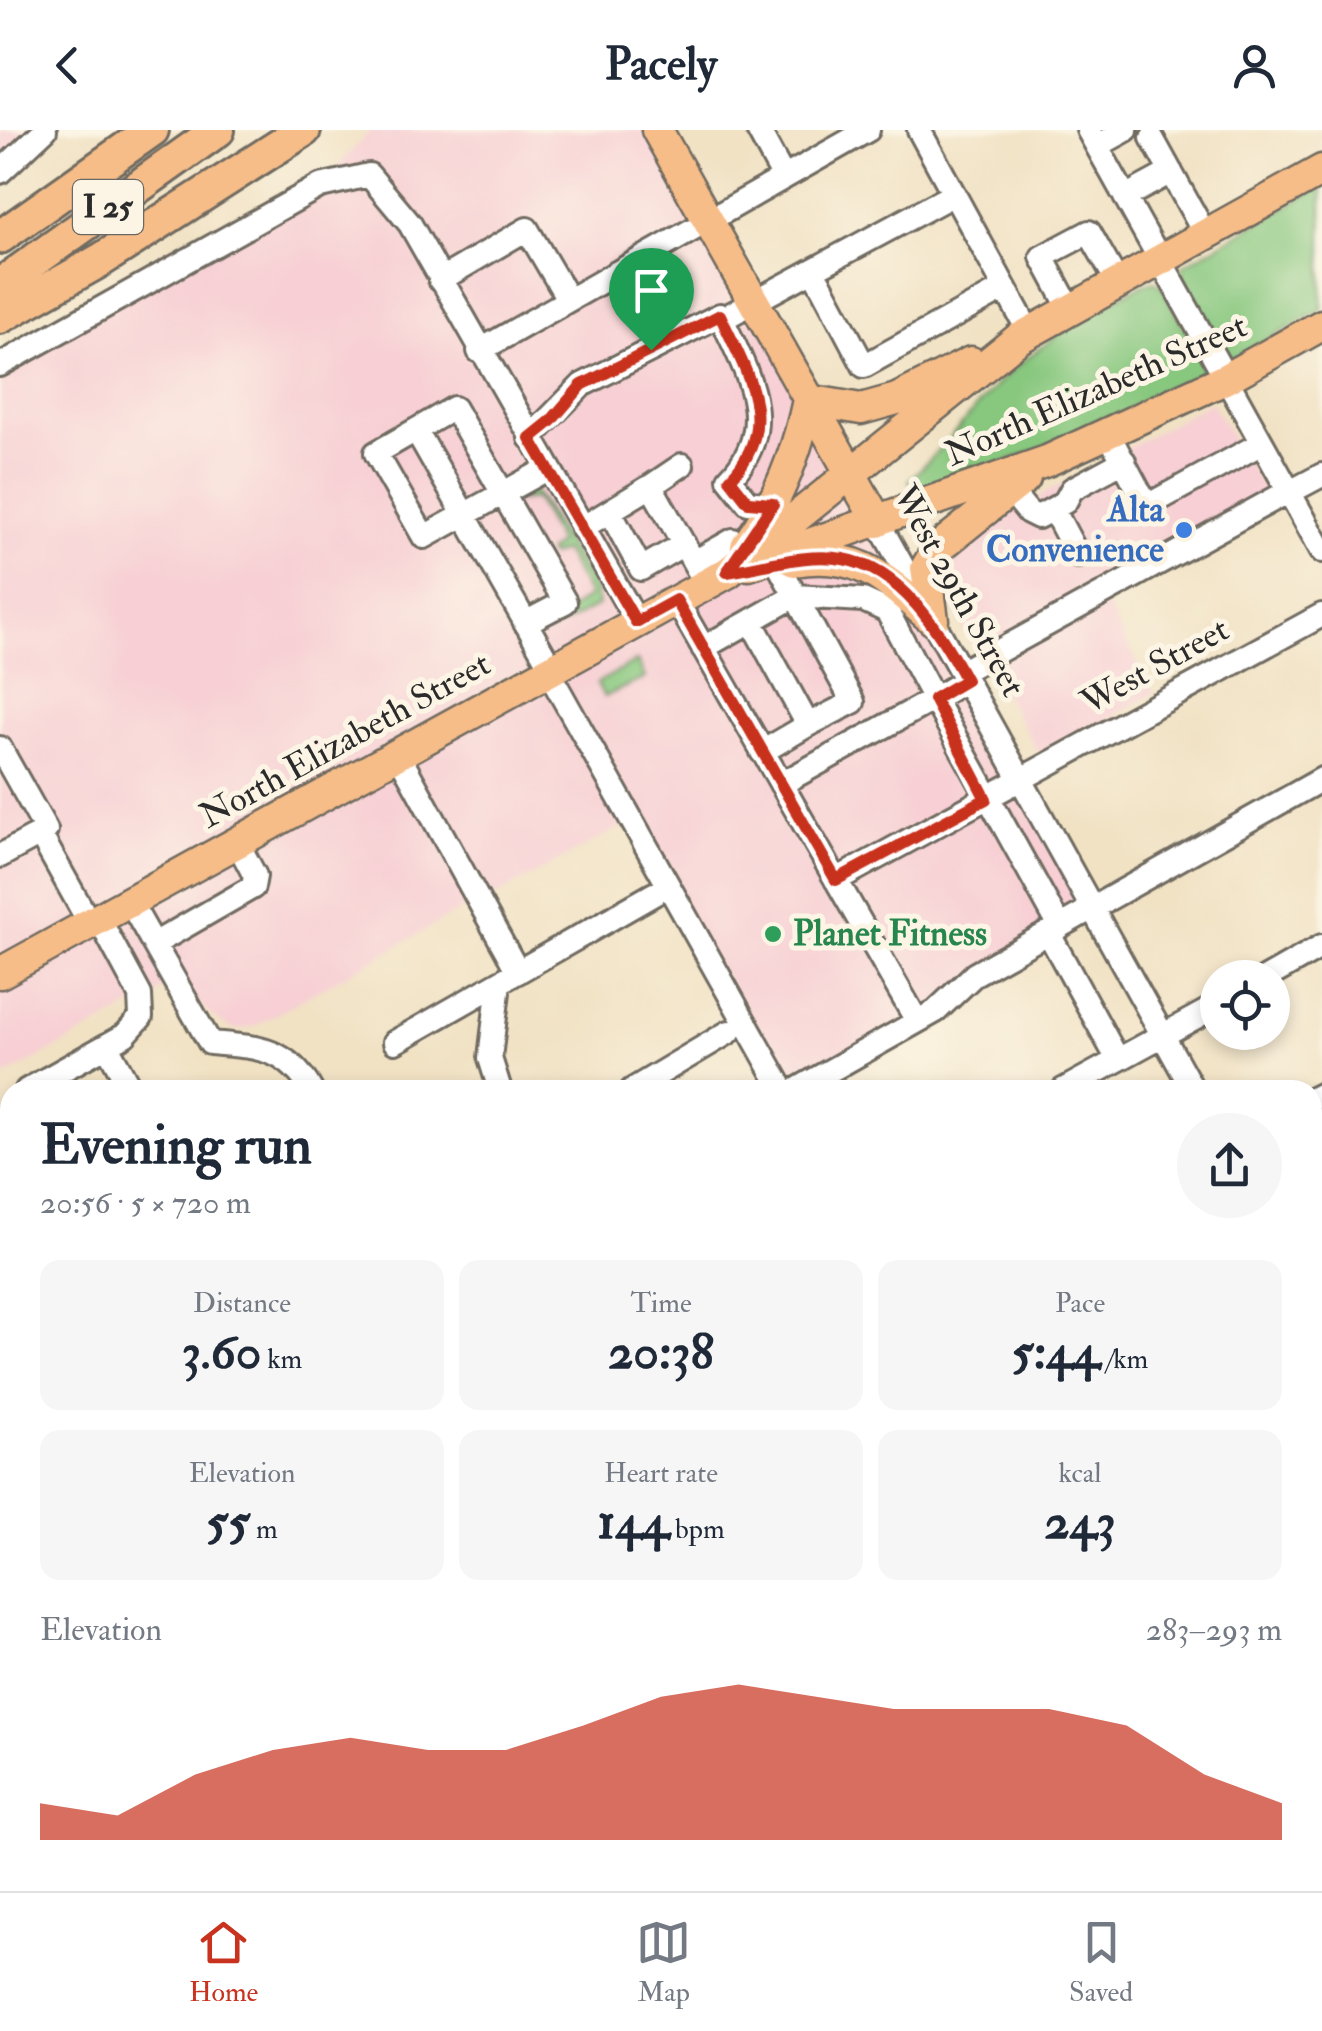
<!DOCTYPE html>
<html lang="en">
<head>
<meta charset="utf-8">
<style>
  :root { --surface:#fff; --page:#f6f6f7; --text:#1f2937; --muted:#747a83; --line:#e0e1e3; --accent:#c8321e }
  body { margin:0; font-family:"IM FELL Double Pica",serif; background:var(--page); color:var(--text); height:100vh; display:flex; flex-direction:column; font-size:38px; white-space:nowrap }
  * { box-sizing:border-box; margin:0 }
  p { font-size:32px; color:var(--muted) }
  .icon { flex:none; width:55px; height:55px; fill:none; stroke:currentColor; stroke-width:2; stroke-linecap:round; stroke-linejoin:round }
  .map { position:relative; flex:1; overflow:hidden }
  .drawer { position:absolute; left:0px; top:950px; width:1322px; height:812px; display:flex; flex-direction:column; background:var(--surface); border-radius:30px 30px 0 0; box-shadow:0 5px 15px #0003 }
  .drawer>* { flex:none }
  .tools { position:absolute; left:1200px; top:830px; display:grid; gap:20px }
  .tools a { display:grid; place-items:center; width:90px; height:90px; border-radius:50%; background:var(--surface); box-shadow:0 5px 15px #0003; font-size:50px }
  .pin { position:absolute; display:grid; place-items:center; width:85px; height:85px; color:#fff; margin:-102px -42px; border-radius:50% 50% 50% 0; rotate:-45deg; box-shadow:0 0 10px #0007 }
  .pin .icon { rotate:45deg }
  .round { display:grid; place-items:center; flex:none; width:105px; height:105px; border-radius:52px; background:var(--page) }
  .overview { display:flex; align-items:center; justify-content:space-between; height:170px; padding:0 40px }
  h1 { font-size:55px; font-weight:700; line-height:75px }
  .stats { display:grid; grid-template-columns:repeat(3,1fr); gap:15px; height:170px; padding:10px 40px }
  .stats div { display:grid; align-content:center; border-radius:20px; background:var(--page); text-align:center }
  .stats b { font-size:50px; font-weight:700 }
  .stats small { font-size:28px; font-weight:400 }
  .stats p { font-size:28px }
  .chart { height:280px; padding:20px 40px }
  .chart p { display:flex; justify-content:space-between }
  .chart svg { width:100%; height:180px; margin-top:10px; fill:var(--accent); opacity:.7 }
  header { display:flex; justify-content:space-between; align-items:center; height:130px; padding:0 40px; background:var(--surface); font-size:45px; font-weight:700 }
  .dock { display:flex; justify-content:space-around; align-items:center; height:140px; border-top:2px solid var(--line); background:var(--surface); font-size:28px; color:var(--muted) }
  .dock a { display:grid; justify-items:center; gap:5px }
  .dock .current { color:var(--accent) }
  .map>svg:first-child { display:block }
</style>
</head>
<body>
<header><svg class="icon" aria-label="back" viewBox="0 0 24 24"><path d="M15 5l-7 7 7 7"/></svg>Pacely<svg class="icon" aria-label="person" viewBox="0 0 24 24"><circle cx="12" cy="8" r="4"/><path d="M4 21q1-7 8-7t8 7"/></svg></header>
<div class="map">
<svg width="1322" height="1761" viewBox="0 0 1322 1761">
  <rect width="100%" height="100%" fill="#fcf5e5"/>
  <filter id="ink" filterUnits="userSpaceOnUse"><feTurbulence type="fractalNoise" baseFrequency=".01" numOctaves="2"/><feDisplacementMap in="SourceGraphic" scale="20" xChannelSelector="R" yChannelSelector="G"/><feConvolveMatrix kernelMatrix="1 2 1 2 8 2 1 2 1" color-interpolation-filters="sRGB"/></filter>
  <filter id="wash" filterUnits="userSpaceOnUse"><feTurbulence type="fractalNoise" baseFrequency=".0048" numOctaves="4" result="noise"/><feDisplacementMap in="SourceGraphic" scale="40" xChannelSelector="R" yChannelSelector="G"/><feGaussianBlur stdDeviation="2.25" result="paint"/><feColorMatrix in="noise" values="0 0 0 0 0 0 0 0 0 0 0 0 0 0 0 0 0 1.4 0 .05"/><feComposite in="paint" operator="in"/></filter>
  <g filter="url(#wash)">
    <rect width="100%" height="100%" fill="#f1e2c4"/>
    <path fill="#f7cfd4" d="M 0,0 L 45,0 L 0,42 Z
      M 371,0 L 657,0 L 1093,779 L 796,960 L 628,693 L 497,765 L 466,777 L 255,896 L 236,900 L 221,893 L 175,853 L 0,949 L 0,235 L 320,56 Z
      M 1211,272 L 1274,377 L 1104,472 L 1154,563 L 1041,626 L 944,464 L 941,446 L 946,430 L 962,413 L 994,396 L 993,392 Z
      M 0,1052 L 10,1070 L 10,1215 L 0,1198 Z"/>
    <path fill="#87c77e" stroke="#597954" stroke-width="2.5" d="M 1322,56 L 1322,180 L 1236,227 L 1228,227 L 1182,144 L 1182,136 Z
      M 1154,151 L 1161,155 L 1204,232 L 1205,243 L 1146,277 L 918,367 L 909,350 C 940,322 964,290 993,259 C 1023,226 1112,164 1154,151 Z
      M 533,359 L 595,459 L 598,475 L 549,502 L 550,493 L 589,466 L 564,421 L 550,426 L 548,421 L 559,413 L 535,368 L 519,371 Z
      M 637,531 L 645,548 L 604,567 L 597,553 Z
      M 10,1390 L 10,1752 L 735,1752 L 740,1761 L 0,1761 L 0,1396 Z
      M 1322,1552 L 1322,1761 L 952,1761 L 967,1752 L 1312,1752 L 1312,1558 Z"/>
  </g>
  <g filter="url(#ink)">
    <g fill="none" stroke-linecap="round" stroke-linejoin="round">
      <defs>
        <path id="minor" d="M 758,0 L 783,46
          M 919,0 L 1029,202
          M 1088,0 L 1322,421
          M 1152,8 L 1205,104
          M 1097,16 L 1126,0
          M 0,42 L 45,0
          M 1125,67 L 1171,42
          M 813,140 L 864,236 L 1005,158
          M 440,150 L 527,99 L 568,169
          M 1070,179 L 1042,127 L 1089,102 L 1118,153
          M 722,189 C 748,245 780,297 729,349 L 748,373 L 773,374
          M 479,221 L 868,0
          M 0,235 L 320,56 L 369,45 L 410,94 L 637,492
          M 416,300 L 376,323 L 424,407 L 547,339
          M 1108,303 L 1147,376 L 1262,313
          M 530,308 L 582,255 L 720,185 L 722,189 L 954,64
          M 651,356 L 682,335
          M 1010,360 L 1028,382 L 1038,387 L 1065,372 L 1072,359 L 1124,331
          M 1290,362 L 1322,345
          M 1053,379 L 1078,426
          M 610,382 L 641,439 L 684,414
          M 878,392 L 1193,960
          M 582,398 L 651,356 L 706,454
          M 694,432 L 733,410 L 739,425
          M 676,470 L 917,891
          M 751,491 L 808,595 L 853,572 L 778,434
          M 525,493 L 565,472 L 454,278 L 416,300 L 552,539
          M 703,518 L 795,466 L 863,470 L 887,481 L 934,569 L 966,550
          M 548,541 L 783,960
          M 961,542 L 1289,361
          M 0,618 L 46,700 L 40,704 L 90,794
          M 762,622 L 808,595
          M 398,624 L 518,842
          M 781,654 L 934,569 L 1060,797
          M 0,726 L 40,704
          M 836,750 L 1322,485
          M 130,772 L 210,913 C 256,917 287,917 311,960
          M 1049,804 L 1118,930
          M 154,814 L 253,757 L 255,746 L 237,712
          M 1266,848 L 1322,816
          M 499,853 L 490,928 L 500,960
          M 395,912 L 654,764
          M 107,916 L 131,960
          M 27,960 L 125,905 L 141,887 L 140,865 L 99,789
          M 632,960 L 729,902
          M 796,960 L 936,881 L 975,844 L 1322,649
          M 1063,960 L 1218,875
          M 1312,969 L 1322,964
          M 1312,1113 L 1322,1108
          M 1312,1174 L 1322,1192
          M 1312,1259 L 1322,1254
          M 1312,1404 L 1322,1399
          M 1312,1553 L 1322,1547
          M 750,1752 L 755,1761
          M 941,1761 L 957,1752"/>
        <path id="major" d="M 657,0 L 878,392
          M 746,416 C 779,371 797,323 808,270 L 861,279 L 897,269 L 971,232
          M 794,431 C 861,420 886,450 933,490
          M 749,435 L 1047,331 L 1225,249 L 1322,195
          M 933,490 L 926,438 L 938,418 L 1025,348
          M 0,843 L 727,443 L 1018,209 L 1322,40"/>
        <path id="highway" d="M 0,107 L 152,0
          M 0,155 L 218,0
          M 0,187 L 101,130 L 304,0"/>
      </defs>
      <use href="#minor" stroke="#706b61" stroke-width="28"/>
      <use href="#major" stroke="#706b61" stroke-width="35"/>
      <use href="#highway" stroke="#706b61" stroke-width="38"/>
      <use href="#minor" stroke="#fff" stroke-width="22"/>
      <use href="#major" stroke="#f7bd88" stroke-width="30"/>
      <use href="#highway" stroke="#f7bd88" stroke-width="32"/>
    </g>
  </g>
  <g fill="none" stroke-linecap="round" stroke-linejoin="round" filter="url(#ink)">
    <defs>
      <path id="route" d="M 720,185 C 746,242 782,295 730,349 L 748,372 L 773,374 L 727,442 C 763,437 806,422 843,429 C 902,439 940,502 966,550 L 934,569 L 986,669 L 836,750 L 676,470 L 636,492 L 530,308 L 551,291 L 582,255 Z"/>
    </defs>
    <use href="#route" stroke="#fff" stroke-width="20"/>
    <use href="#route" stroke="#c8321e" stroke-width="12"/>
  </g>
  <circle fill="#3f7fe0" stroke="#fcf5e5" stroke-width="4" cx="1184" cy="400" r="10"/>
  <circle fill="#2e9e5b" stroke="#fcf5e5" stroke-width="4" cx="773" cy="804" r="10"/>
  <g text-anchor="middle" dominant-baseline="central" stroke-width="10" stroke-linejoin="round" paint-order="stroke">
    <rect fill="#fcf5e5" stroke="#6a6863" stroke-width="2.5" x="73" y="50" width="70" height="54" rx="8"/>
    <g font-size="32" font-weight="bold" fill="#2b2b2b">
      <text x="108" y="77">I 25</text>
    </g>
    <g font-size="35" fill="#2b2b2b" stroke="#fcf5e5">
      <text transform="translate(1096 260) rotate(-24)">North Elizabeth Street</text>
      <text transform="translate(959 461) rotate(61)">West 29th Street</text>
      <text transform="translate(1155 536) rotate(-29)">West Street</text>
      <text transform="translate(345 610) rotate(-29)">North Elizabeth Street</text>
    </g>
    <g font-size="35" font-weight="bold" fill="#366cbe" stroke="#fcf5e5" text-anchor="end">
      <text x="1164" y="380">Alta<tspan x="1164" dy="40">Convenience</tspan></text>
    </g>
    <g font-size="35" font-weight="bold" fill="#27864d" stroke="#fcf5e5" text-anchor="start">
      <text x="793" y="804">Planet Fitness</text>
    </g>
  </g>
</svg>
<div class="tools">
<a><svg class="icon" aria-label="locate" viewBox="0 0 24 24"><circle cx="12" cy="12" r="6"/><path d="M12 2v4M12 18v4M2 12h4M18 12h4"/></svg></a>
</div>
<div class="pin" style="left:651px;top:220px;background:#1e9e55"><svg class="icon" aria-label="arrive" viewBox="0 0 24 24"><path d="M6 21V4h12l-3 4 3 4H6"/></svg></div>
<section class="drawer">
<div class="overview"><div><h1>Evening run</h1><p>20:56 · 5 × 720 m</p></div><a class="round"><svg class="icon" aria-label="share" viewBox="0 0 24 24"><path d="M12 15V3M7 8l5-5 5 5M5 13v7h14v-7"/></svg></a></div>
<div class="stats">
<div><p>Distance</p><b>3.60<small> km</small></b></div>
<div><p>Time</p><b>20:38</b></div>
<div><p>Pace</p><b>5:44<small> /km</small></b></div>
</div>
<div class="stats">
<div><p>Elevation</p><b>55<small> m</small></b></div>
<div><p>Heart rate</p><b>144<small> bpm</small></b></div>
<div><p>kcal</p><b>243</b></div>
</div>
<div class="chart"><p><span>Elevation</span>283–293 m</p>
<svg viewBox="0 0 160 44" preserveAspectRatio="none"><path d="M0 44V35L10 38L20 28L30 22L40 19L50 22L60 22L70 16L80 9L90 6L100 9L110 12L120 12L130 12L140 16L150 28L160 35V44z"/></svg>
</div>
</section>
</div>
<nav class="dock">
<a class="current"><svg class="icon" aria-label="home" viewBox="0 0 24 24"><path d="M3 11l9-7 9 7M6 9v11h12V9"/></svg>Home</a>
<a><svg class="icon" aria-label="map" viewBox="0 0 24 24"><path d="M3 6l6-2 6 2 6-2v14l-6 2-6-2-6 2zM9 4v14M15 6v14"/></svg>Map</a>
<a><svg class="icon" aria-label="saved" viewBox="0 0 24 24"><path d="M7 4h10v16l-5-4-5 4z"/></svg>Saved</a>
</nav>
</body>
</html>
